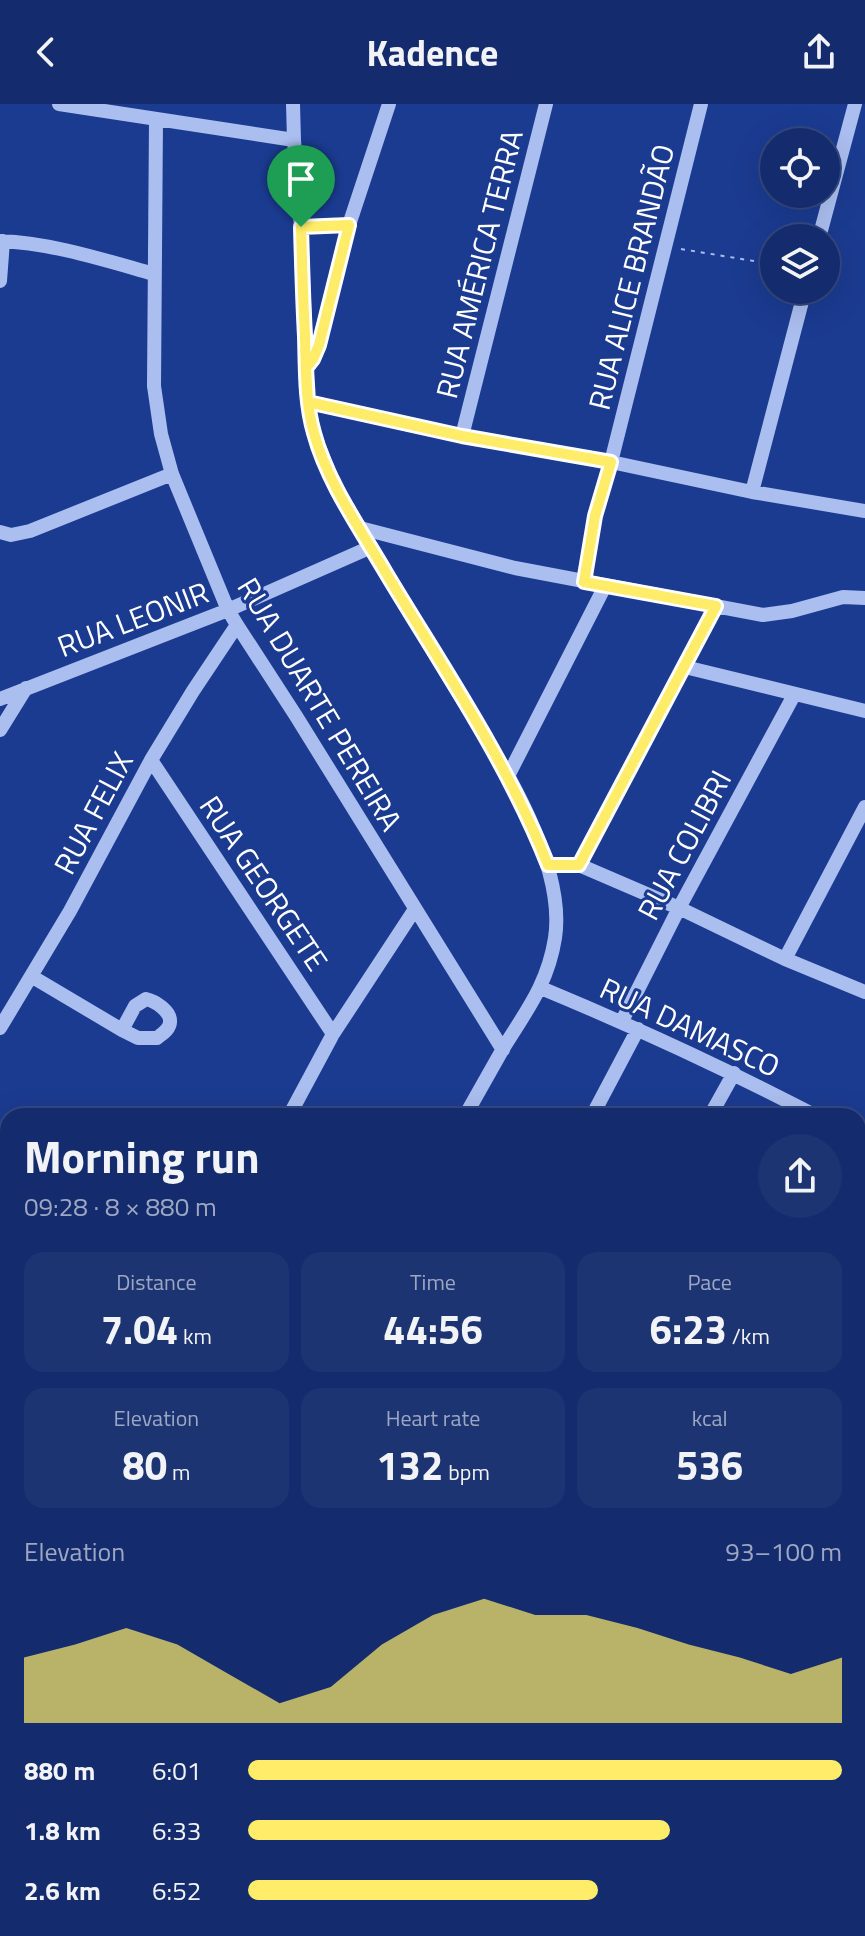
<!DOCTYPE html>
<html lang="en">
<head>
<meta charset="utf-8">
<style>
  :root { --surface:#142c6d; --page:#1d3472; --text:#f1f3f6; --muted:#9da7c2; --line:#334880; --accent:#ffec68 }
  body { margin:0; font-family:"Titillium Web",sans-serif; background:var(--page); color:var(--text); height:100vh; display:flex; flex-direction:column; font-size:30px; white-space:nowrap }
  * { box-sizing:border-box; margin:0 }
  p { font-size:26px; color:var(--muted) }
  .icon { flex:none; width:44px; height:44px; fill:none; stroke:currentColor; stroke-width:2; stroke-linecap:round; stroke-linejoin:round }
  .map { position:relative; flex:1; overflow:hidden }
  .sheet { position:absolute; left:0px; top:1004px; width:866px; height:828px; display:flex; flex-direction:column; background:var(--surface); border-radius:24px 24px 0 0; box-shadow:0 8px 32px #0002,0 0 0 2px var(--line) }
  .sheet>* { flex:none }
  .tools { position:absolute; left:760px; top:24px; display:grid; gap:16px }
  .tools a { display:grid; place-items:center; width:80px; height:80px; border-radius:50%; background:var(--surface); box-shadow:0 8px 32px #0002,0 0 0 2px var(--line); font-size:40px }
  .pin { position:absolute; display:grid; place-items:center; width:68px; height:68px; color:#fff; margin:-82px -34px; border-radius:50% 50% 50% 0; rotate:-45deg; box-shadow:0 0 8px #0007 }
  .pin .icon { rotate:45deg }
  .round { display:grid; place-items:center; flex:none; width:84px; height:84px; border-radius:42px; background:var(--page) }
  .headline { display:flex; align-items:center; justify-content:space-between; height:136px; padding:0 24px }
  h1 { font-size:44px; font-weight:700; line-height:60px }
  .stats { display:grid; grid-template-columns:repeat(3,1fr); gap:12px; height:136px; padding:8px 24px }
  .stats div { display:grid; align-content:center; border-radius:20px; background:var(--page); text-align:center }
  .stats b { font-size:40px; font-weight:700 }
  .stats small { font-size:22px; font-weight:400 }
  .stats p { font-size:22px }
  .chart { height:224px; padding:16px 24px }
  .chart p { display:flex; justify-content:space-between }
  .chart svg { width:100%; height:144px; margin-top:8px; fill:var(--accent); opacity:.7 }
  ul { padding:0 24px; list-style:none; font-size:26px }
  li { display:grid; grid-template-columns:128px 96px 1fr; align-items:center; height:60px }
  li i { height:20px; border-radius:10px; background:var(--accent) }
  header { display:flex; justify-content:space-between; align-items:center; height:104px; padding:0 24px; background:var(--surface); font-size:36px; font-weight:700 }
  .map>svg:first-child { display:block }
</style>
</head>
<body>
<header><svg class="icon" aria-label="back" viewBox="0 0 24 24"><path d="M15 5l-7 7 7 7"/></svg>Kadence<svg class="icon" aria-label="share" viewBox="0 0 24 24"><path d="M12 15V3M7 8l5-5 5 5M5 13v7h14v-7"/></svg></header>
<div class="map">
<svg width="865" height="1832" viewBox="0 0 865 1832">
  <rect width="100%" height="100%" fill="#1b3b91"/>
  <path fill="#2e54af" d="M 0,1690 L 8,1717 L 8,1799 L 5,1800 L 0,1785 Z"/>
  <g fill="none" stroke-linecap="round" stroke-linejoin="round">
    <path stroke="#9db7f1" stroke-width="4" d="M 858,1379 L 865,1388"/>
    <path stroke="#aabeef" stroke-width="2" stroke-dasharray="4 6" stroke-linecap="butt" d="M 681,145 L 760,158 L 774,154
      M 587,462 L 595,412 L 607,371
      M 858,1591 L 865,1587"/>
    <path stroke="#aabeef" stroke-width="14" d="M 59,0 L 294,36
      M 293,0 L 294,36 L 301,123 L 308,298 L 314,330 L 335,382 C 370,441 405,500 440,559 C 483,631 568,749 555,834 C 548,879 527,906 504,943 C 491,966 478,989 465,1012
      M 156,16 L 154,282 L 161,330 L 172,370 L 228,506 L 237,521 L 296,612 L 503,946
      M 301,123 L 349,121
      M 819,134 L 855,0
      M 0,137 C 52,139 104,156 154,170
      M 0,177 L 3,137
      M 306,264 L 313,255 L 319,241 L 349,121 L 389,0
      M 308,298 L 462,332 L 611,358 L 752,388 L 865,407
      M 462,332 L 546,0
      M 611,358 L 701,0
      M 752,388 L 805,186
      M 360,424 L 515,464 L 763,511 L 792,507 L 843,493 L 865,494
      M 0,428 L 11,431 L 30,427 L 172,370
      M 685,563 L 865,607
      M 0,595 L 228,506 L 371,443
      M 0,626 L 26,584
      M 151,656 L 333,930
      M 508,672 L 605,482
      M 548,761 L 579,761 L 679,804 L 785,855 L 865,888
      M 579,761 L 716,502
      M 785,855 L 865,703
      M 31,872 L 122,926 L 138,934 L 157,934 C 162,930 170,925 170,918 C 171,907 155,897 146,895 L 135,902 L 122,926
      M 541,884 C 635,923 726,965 816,1012
      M 622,917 L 679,804 L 794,591
      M 0,924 L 70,807 L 151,656 L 193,587 L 237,521
      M 289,1012 L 333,930 L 415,805
      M 592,1012 L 638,925
      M 710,1012 L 734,969
      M 858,1034 L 865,1038
      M 858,1063 L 865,1058
      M 0,1094 L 8,1093
      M 0,1198 L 7,1217 L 0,1219
      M 858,1266 L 865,1274
      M 858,1494 L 865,1489
      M 0,1661 L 8,1687
      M 0,1799 L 8,1824
      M 102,1824 L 119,1832
      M 193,1824 L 195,1832
      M 449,1824 L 475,1832
      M 632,1824 L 653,1832
      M 812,1824 L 815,1832
      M 711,1830 L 735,1824
      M 532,1832 L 532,1824"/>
    <path stroke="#f2f5ff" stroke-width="20" d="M 0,1245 L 8,1243
      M 858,1547 L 865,1558"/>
  </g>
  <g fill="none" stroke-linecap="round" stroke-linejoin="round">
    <defs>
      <path id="route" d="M 301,123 C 302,160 303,196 305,232 C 306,265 305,298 314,329 C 327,378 361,426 386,469 C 443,564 507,657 548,761 L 579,761 L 716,502 L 584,478 L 595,412 L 611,358 L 462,332 L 308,298 L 306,264 L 313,255 L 319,241 L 349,121 L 301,123"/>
    </defs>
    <use href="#route" stroke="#fff" stroke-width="16"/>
    <use href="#route" stroke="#ffec68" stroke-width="10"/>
  </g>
  <g text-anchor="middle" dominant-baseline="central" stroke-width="6" stroke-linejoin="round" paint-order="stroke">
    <g font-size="30" fill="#fff" stroke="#1b3b91">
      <text transform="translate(479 160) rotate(-76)">RUA AMÉRICA TERRA</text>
      <text transform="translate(631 173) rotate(-76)">RUA ALICE BRANDÃO</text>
      <text transform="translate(133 515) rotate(-21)">RUA LEONIR</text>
      <text transform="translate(320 600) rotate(59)">RUA DUARTE PEREIRA</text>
      <text transform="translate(93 709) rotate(-62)">RUA FELIX</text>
      <text transform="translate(684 741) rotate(-62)">RUA COLIBRI</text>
      <text transform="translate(264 779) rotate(56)">RUA GEORGETE</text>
      <text transform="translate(690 923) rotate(25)">RUA DAMASCO</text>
    </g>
  </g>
</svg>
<div class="tools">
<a><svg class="icon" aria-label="locate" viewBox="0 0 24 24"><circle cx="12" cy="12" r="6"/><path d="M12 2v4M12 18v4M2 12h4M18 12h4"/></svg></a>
<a><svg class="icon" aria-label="layers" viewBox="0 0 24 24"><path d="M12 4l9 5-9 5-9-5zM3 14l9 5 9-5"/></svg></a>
</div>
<div class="pin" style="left:301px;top:123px;background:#1e9e55"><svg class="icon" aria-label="arrive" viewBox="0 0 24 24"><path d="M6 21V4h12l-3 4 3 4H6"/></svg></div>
<section class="sheet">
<div class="headline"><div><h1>Morning run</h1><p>09:28 · 8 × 880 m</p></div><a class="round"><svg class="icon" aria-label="share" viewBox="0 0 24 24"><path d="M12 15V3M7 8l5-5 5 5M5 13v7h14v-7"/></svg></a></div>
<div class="stats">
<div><p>Distance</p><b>7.04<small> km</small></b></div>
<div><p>Time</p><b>44:56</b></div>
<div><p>Pace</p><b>6:23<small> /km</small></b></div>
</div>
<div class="stats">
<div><p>Elevation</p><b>80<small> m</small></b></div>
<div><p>Heart rate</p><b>132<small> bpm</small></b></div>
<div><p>kcal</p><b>536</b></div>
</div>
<div class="chart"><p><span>Elevation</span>93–100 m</p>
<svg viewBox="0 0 160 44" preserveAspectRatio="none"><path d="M0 44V24L10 20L20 15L30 20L40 29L50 38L60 33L70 20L80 11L90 6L100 11L110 11L120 15L130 20L140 24L150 29L160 24V44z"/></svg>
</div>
<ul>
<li><b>880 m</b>6:01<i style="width:100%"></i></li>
<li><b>1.8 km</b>6:33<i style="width:71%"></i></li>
<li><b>2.6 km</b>6:52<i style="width:59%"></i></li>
</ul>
</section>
</div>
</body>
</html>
